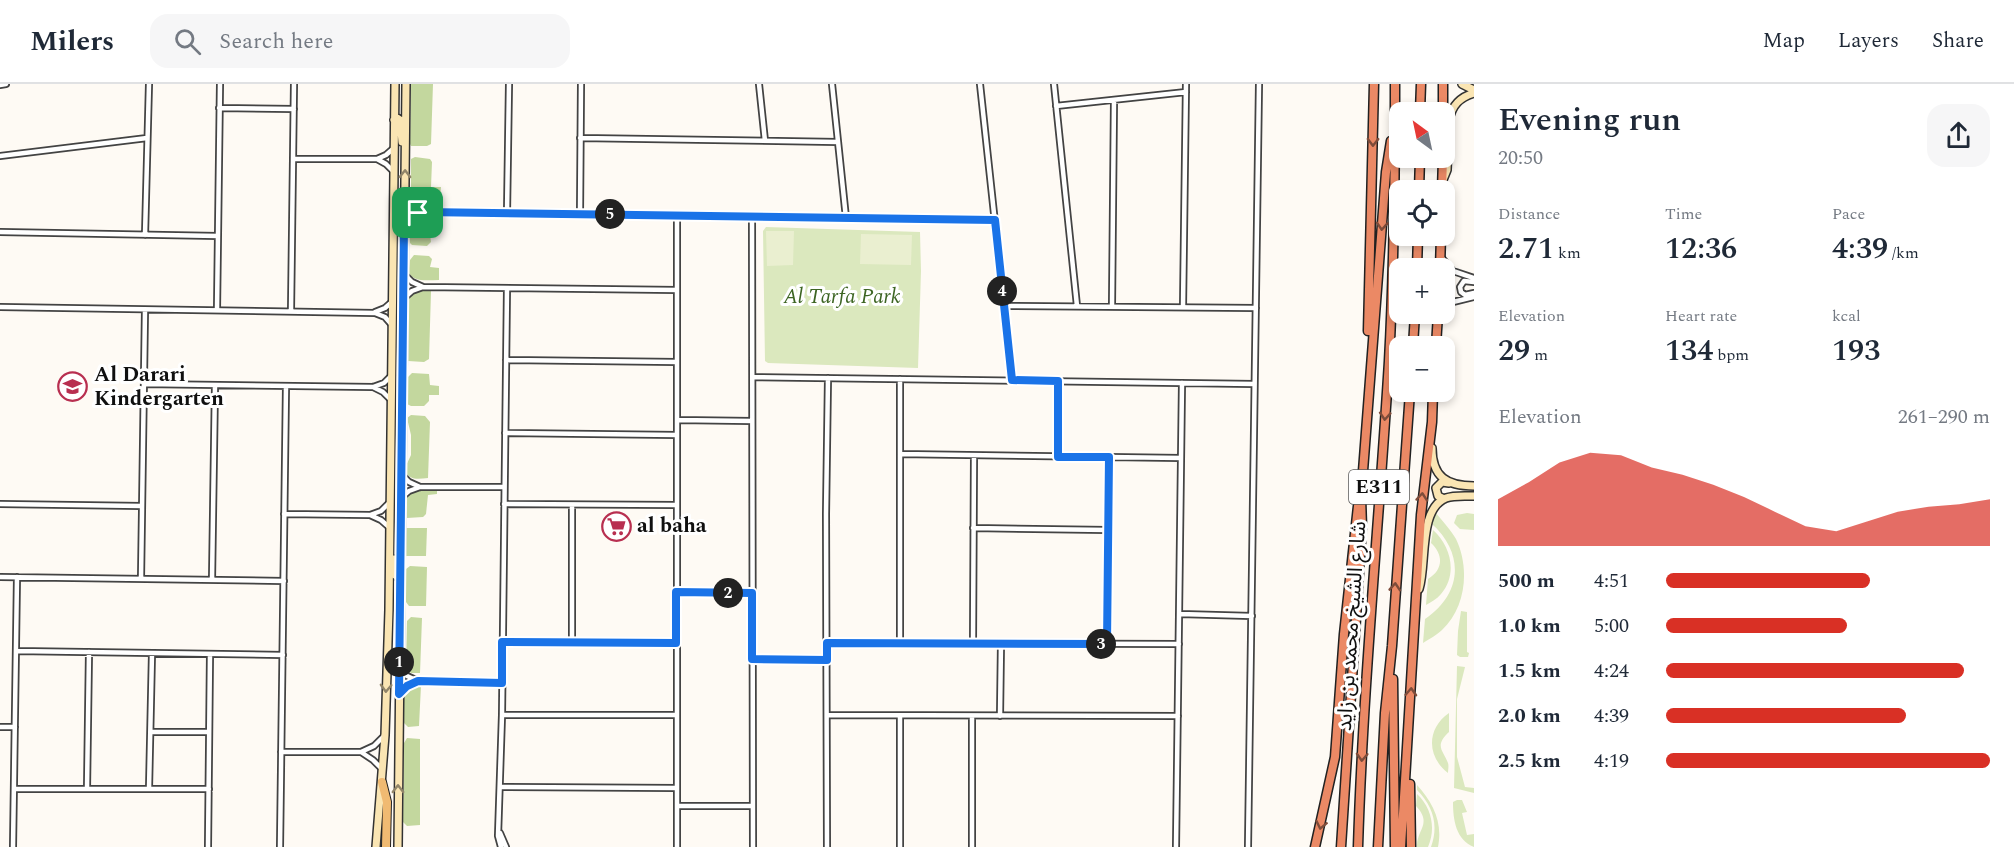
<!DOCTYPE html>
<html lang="en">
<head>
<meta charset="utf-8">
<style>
  :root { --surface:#fff; --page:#f6f6f7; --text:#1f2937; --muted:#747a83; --line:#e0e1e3; --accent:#d93025 }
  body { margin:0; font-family:Spectral,"Noto Sans Arabic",serif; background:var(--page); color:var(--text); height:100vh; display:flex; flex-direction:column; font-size:22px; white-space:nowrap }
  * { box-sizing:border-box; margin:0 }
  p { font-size:20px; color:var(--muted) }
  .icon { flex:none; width:33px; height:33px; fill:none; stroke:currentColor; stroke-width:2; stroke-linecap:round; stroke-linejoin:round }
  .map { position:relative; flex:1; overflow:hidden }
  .panel { display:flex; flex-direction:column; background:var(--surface); width:540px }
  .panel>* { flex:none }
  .needle { width:39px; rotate:327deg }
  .buttons { position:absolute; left:1389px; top:18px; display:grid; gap:12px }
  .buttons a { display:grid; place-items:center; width:66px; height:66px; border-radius:12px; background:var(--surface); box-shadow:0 3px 9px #0003; font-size:30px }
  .pin { position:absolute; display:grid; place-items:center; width:51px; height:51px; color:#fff; margin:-26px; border-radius:12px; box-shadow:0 3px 9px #0006 }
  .km { position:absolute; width:30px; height:30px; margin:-15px; border-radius:50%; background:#222; color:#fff; font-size:16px; line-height:30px; text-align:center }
  .round { display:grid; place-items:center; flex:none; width:63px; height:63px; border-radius:18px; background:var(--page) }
  .overview { display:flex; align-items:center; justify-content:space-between; height:102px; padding:0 24px }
  h1 { font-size:33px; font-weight:600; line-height:45px }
  .figures { display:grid; grid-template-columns:repeat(3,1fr); gap:9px; height:102px; padding:6px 24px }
  .figures div { display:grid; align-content:center }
  .figures b { font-size:30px; font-weight:600 }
  .figures small { font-size:16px; font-weight:400 }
  .figures p { font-size:16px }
  .chart { height:168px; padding:12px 24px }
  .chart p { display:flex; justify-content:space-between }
  .chart svg { width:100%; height:108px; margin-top:6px; fill:var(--accent); opacity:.7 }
  ul { padding:0 24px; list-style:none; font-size:20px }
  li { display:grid; grid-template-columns:96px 72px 1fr; align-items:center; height:45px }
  li i { height:15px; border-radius:8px; background:var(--accent) }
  header { display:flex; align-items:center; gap:36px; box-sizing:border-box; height:84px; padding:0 30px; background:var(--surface); border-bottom:2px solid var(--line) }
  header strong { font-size:28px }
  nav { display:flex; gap:33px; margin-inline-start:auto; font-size:21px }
  .search { width:420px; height:54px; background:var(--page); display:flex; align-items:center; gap:15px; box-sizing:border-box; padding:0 21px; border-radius:18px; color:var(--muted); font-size:22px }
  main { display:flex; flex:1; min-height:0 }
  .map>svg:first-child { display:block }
</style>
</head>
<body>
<header>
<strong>Milers</strong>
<div class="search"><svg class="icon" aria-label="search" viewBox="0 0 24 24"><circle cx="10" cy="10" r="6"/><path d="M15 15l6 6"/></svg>Search here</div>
<nav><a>Map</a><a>Layers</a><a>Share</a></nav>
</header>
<main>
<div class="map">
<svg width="1474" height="763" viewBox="0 0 1474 763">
  <rect width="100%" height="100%" fill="#fefaf4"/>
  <path fill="#dbe8be" d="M 766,143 L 920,148 L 921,187 L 918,284 L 768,279 L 765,277 L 763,147 Z
    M 1436,429 C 1443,438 1451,446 1456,455 C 1470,484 1466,524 1442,546 C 1437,551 1429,555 1423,559 L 1425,535 C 1462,510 1465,470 1432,440 Z
    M 1467,429 L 1474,430 L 1474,446 L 1460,445 L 1454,439 L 1457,431 Z
    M 1433,446 C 1451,462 1458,490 1441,510 C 1437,515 1431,518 1426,521 L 1428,495 C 1443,486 1444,471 1431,459 Z
    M 1461,527 L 1467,528 L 1467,568 L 1469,569 L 1468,573 L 1460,573 L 1457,571 L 1458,547 Z
    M 1457,582 L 1465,583 L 1457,615 L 1457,673 L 1465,703 L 1474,704 L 1474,709 L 1454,704 Z
    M 1449,629 L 1449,648 C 1434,662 1443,666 1448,679 C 1449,682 1448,686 1448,689 C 1426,672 1427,644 1449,629 Z
    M 1417,701 C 1433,719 1443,738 1438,763 L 1431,763 C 1439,741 1433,722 1417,706 Z
    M 1417,710 C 1432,724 1436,745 1428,763 L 1417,763 C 1416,746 1433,740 1416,722 Z
    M 1457,716 L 1462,716 L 1467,728 L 1462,729 L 1467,751 L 1474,750 L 1474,763 C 1456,756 1453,736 1453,718 Z"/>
  <path fill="#c3d79e" d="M 411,0 L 433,0 L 431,60 L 427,62 L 411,62 L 410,60 Z
    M 415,73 L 430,75 L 432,78 L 431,103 L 441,103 L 439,124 L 418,122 L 411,116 L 411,75 Z
    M 417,134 L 439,134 L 438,150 L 430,150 L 431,158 L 427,162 L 412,161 L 410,159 L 410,146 L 407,144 L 410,138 Z
    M 414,171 L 429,172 L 432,175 L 430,183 L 439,184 L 439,196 C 426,196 413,199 407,186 L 409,184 L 410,176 Z
    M 415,207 L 431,207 L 429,275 L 424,278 L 408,277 L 409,222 L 406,217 L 409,212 Z
    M 412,289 L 429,290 L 430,301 L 439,302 L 439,311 L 429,311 L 429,317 L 424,322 L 411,322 L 407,320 L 408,293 Z
    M 411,331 L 425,332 L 430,338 L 428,394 C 418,395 410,397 404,386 L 411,371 L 411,351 L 407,334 Z
    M 414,406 L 437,406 L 437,410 L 428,411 L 426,430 L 423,433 L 407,434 L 407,420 L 404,419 L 404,415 Z
    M 406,444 L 427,444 L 426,472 L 406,472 Z
    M 410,482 L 427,483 L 426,522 L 409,522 L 406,518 L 406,485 Z
    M 411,533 L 422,534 L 420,589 L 411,589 L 406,585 L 407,537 Z
    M 415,600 L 421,601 L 419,642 L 408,643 L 404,639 L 404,616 L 401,611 L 404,605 Z
    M 407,654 L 420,655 L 420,741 L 407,742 L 403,738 L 404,659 Z"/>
  <path fill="#eaefd0" d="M 766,147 L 794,147 L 793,181 L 767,182 Z
    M 861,150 L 912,151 L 911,181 L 860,180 Z"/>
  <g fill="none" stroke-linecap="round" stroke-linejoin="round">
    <defs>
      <path id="street" d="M 759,0 L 765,57
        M 832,0 L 846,134
        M 980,0 L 1012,296
        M 1054,0 L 1077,222
        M 0,1 L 6,0
        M 1056,22 L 1186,8
        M 219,24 L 294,25
        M 580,54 L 838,58
        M 0,72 L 147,54
        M 293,75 L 377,75 L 386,71 L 394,64
        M 377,75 L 386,80 L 394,88
        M 405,115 L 413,123 L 425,128
        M 507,129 L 509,0
        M 580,130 L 581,0
        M 752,132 L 753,763
        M 404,140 L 413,132 L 425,128 L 995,136
        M 0,148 L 218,152
        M 145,151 L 149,0
        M 1442,174 L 1453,187 L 1474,194
        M 404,190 L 412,198 L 423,203
        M 1474,198 L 1464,197 L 1460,203 L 1461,208 L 1465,211 L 1474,209
        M 404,214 L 412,207 L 423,203 L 677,206
        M 1004,222 L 1256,224
        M 1112,222 L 1114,16
        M 0,223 L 375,229 L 385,233 L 392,241
        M 1183,223 L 1186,0
        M 1444,224 L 1453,218 L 1474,213
        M 217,226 L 220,0
        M 291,227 L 294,0
        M 375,228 L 385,224 L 393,217
        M 506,276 L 677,278
        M 753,293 L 1254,300
        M 900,295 L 900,559
        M 144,300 L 373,303 L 384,299 L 392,291
        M 373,303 L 383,308 L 390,315
        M 677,336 L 752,337
        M 505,349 L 677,351
        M 900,370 L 1181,374
        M 1058,373 L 1058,297
        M 402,391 L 409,398 L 420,403
        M 403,412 L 409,407 L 420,403 L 504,403
        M 0,420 L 142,422
        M 504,420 L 676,421
        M 284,430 L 370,431 L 381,436 L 389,443
        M 370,431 L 381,427 L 390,418
        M 973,444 L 1108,446
        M 0,493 L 284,497
        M 141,495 L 145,226
        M 212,496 L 215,301
        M 677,508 L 752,509
        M 1180,530 L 1252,532
        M 503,558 L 676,559
        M 572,559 L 572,421
        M 827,559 L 1179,560
        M 973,559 L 974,372
        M 1107,560 L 1109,373
        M 16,567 L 283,571
        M 752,575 L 827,576
        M 401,585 L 407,592 L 418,597
        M 399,610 L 407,602 L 418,597 L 502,599
        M 502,631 L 677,631
        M 827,631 L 1178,632
        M 900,632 L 900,763
        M 1000,632 L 1001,559
        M 0,643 L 15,643
        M 151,648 L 209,648
        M 281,668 L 361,668 L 374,662 L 384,652
        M 361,668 L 373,676 L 382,685
        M 500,703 L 677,704
        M 14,705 L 209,705
        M 87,705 L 89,568
        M 149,705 L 152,569
        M 677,722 L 752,722
        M 500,749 L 506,763
        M 13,763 L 17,493
        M 208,763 L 210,570
        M 280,763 L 286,302
        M 501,763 L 498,752 L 502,631 L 507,204
        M 677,763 L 677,131
        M 827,763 L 826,430 L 828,294
        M 972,763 L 972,632
        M 1176,763 L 1182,299
        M 1248,763 L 1259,0"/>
      <path id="secondary" d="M 1462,0 L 1474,6
        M 394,36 L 397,34 L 400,36 L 402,58
        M 1443,96 L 1447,86 L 1449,36 C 1452,21 1460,13 1474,9
        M 1432,364 C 1432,393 1447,402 1474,402
        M 1444,415 L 1438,412 L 1436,404 L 1442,398 L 1449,399
        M 394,475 L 394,490 L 400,495
        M 1419,505 C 1427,480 1418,425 1446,414 C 1454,411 1465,412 1474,412
        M 376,763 L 385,651 L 389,526 L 395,0
        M 398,763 L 406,0"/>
      <path id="primary" d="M 382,698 L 387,718 L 386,763"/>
      <path id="highway" d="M 1420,28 L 1421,0
        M 1443,28 L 1443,0
        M 1419,106 L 1420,74
        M 1442,106 L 1443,74
        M 1417,184 L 1418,152
        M 1440,184 L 1441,152
        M 1368,247 L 1374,0
        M 1413,262 L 1415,230
        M 1436,262 L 1438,230
        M 1393,595 L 1395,763
        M 1410,700 L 1411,763
        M 1315,763 L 1335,673 L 1344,550 L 1358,422
        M 1341,763 L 1362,443 L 1361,413 L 1386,88 L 1391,57
        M 1358,763 C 1363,601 1379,439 1389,277 C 1394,185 1395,93 1395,0
        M 1378,763 L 1385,629 L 1392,562 L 1410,308
        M 1401,763 L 1421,431 L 1432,338 L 1433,308"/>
    </defs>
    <use href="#street" stroke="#434343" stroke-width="8"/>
    <use href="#secondary" stroke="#323232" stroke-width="10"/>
    <use href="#primary" stroke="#212121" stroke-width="10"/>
    <use href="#highway" stroke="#212121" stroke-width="11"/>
    <use href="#street" stroke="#fff" stroke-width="4.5"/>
    <use href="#secondary" stroke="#fae5b3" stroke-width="7"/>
    <use href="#primary" stroke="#f0ba72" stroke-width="8"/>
    <use href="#highway" stroke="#eb8965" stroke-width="8"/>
  </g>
  <defs><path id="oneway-chevron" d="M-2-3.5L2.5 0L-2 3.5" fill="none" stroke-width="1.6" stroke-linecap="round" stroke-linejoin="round" transform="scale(1.5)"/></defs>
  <g stroke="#7e4c3a">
    <use href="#oneway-chevron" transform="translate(1373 58) rotate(91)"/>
    <use href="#oneway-chevron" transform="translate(1382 142) rotate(94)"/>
    <use href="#oneway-chevron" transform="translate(1385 332) rotate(94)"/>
    <use href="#oneway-chevron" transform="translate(1422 413) rotate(-85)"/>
    <use href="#oneway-chevron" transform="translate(1395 503) rotate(-86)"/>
    <use href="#oneway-chevron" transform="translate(1411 608) rotate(-87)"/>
    <use href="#oneway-chevron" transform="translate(1362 673) rotate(93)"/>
    <use href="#oneway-chevron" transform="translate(1321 741) rotate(102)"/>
  </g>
  <g stroke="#91856a">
    <use href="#oneway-chevron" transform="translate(405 90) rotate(-89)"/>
    <use href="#oneway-chevron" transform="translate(386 604) rotate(92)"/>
    <use href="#oneway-chevron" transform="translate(398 705) rotate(-90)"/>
  </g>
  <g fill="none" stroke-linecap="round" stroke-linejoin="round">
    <defs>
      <path id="route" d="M 424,128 L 995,136 L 1012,296 L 1058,297 L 1058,373 L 1109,373 L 1107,560 L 827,559 L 827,576 L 752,575 L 752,509 L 676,508 L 676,559 L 502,558 L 502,599 L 418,597 L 407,602 L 399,610 L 404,140 L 413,132 Z"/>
    </defs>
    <use href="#route" stroke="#fff" stroke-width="12"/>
    <use href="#route" stroke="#1a73e8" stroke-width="8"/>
  </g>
  <defs>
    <symbol id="school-ring" viewBox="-11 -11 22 22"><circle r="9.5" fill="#fff" stroke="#b82f50" stroke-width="1.5"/><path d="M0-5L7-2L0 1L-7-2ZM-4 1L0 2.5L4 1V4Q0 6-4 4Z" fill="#b82f50"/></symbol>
    <symbol id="supermarket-ring" viewBox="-11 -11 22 22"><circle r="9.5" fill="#fff" stroke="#b82f50" stroke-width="1.5"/><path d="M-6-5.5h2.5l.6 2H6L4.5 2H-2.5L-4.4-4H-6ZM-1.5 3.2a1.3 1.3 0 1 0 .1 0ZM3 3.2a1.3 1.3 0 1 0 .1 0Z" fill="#b82f50"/></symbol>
  </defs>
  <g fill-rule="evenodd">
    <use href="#school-ring" x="56" y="286" width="33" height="33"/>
    <use href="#supermarket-ring" x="600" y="426" width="33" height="33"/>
  </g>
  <g text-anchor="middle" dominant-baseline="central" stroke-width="6" stroke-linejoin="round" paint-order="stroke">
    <rect fill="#fff" stroke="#585858" stroke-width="1.5" x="1349" y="386" width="60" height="34" rx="4.5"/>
    <g font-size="20" font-weight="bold" fill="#101010">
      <text x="1379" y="403">E311</text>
    </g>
    <g font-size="21" font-style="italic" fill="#3d6523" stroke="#fff">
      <text x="842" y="213">Al Tarfa Park</text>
    </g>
    <g font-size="21" font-weight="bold" fill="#101010" stroke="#fff" text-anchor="start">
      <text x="94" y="291">Al Darari<tspan x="94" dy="24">Kindergarten</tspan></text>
      <text x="637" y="442">al baha</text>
    </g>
    <g font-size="21" fill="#101010" stroke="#fff">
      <text transform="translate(1352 542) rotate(-86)">شارع الشيخ محمد بن زايد</text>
    </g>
  </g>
</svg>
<div class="buttons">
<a><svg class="needle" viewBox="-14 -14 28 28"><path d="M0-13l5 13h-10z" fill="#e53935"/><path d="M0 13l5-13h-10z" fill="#747a83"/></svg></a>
<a><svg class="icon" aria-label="locate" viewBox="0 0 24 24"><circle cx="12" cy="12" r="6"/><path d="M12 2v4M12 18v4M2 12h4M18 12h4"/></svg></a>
<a>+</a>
<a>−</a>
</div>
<div class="pin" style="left:418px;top:129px;background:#1e9e55"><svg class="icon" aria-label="arrive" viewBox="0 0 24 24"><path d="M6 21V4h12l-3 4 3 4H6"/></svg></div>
<b class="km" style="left:399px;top:578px">1</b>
<b class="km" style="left:728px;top:509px">2</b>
<b class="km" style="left:1101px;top:560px">3</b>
<b class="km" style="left:1002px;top:207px">4</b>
<b class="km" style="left:610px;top:130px">5</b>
</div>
<section class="panel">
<div class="overview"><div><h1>Evening run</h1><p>20:50</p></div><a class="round"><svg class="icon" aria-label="share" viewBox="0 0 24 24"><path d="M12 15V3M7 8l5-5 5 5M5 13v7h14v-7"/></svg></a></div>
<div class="figures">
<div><p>Distance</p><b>2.71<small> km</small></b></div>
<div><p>Time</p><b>12:36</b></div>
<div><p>Pace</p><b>4:39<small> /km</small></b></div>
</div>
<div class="figures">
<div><p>Elevation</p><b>29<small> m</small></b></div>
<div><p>Heart rate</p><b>134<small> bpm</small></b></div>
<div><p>kcal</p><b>193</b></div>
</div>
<div class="chart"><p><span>Elevation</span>261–290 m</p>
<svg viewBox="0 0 160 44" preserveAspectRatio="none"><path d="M0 44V25L10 18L20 10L30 6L40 7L50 12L60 15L70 19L80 24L90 30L100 36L110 38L120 34L130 30L140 28L150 27L160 25V44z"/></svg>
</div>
<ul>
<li><b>500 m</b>4:51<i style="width:63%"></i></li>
<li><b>1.0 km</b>5:00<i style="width:56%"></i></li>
<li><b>1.5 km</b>4:24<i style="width:92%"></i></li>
<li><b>2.0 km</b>4:39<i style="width:74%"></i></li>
<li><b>2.5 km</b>4:19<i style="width:100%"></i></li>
</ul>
</section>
</main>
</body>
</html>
